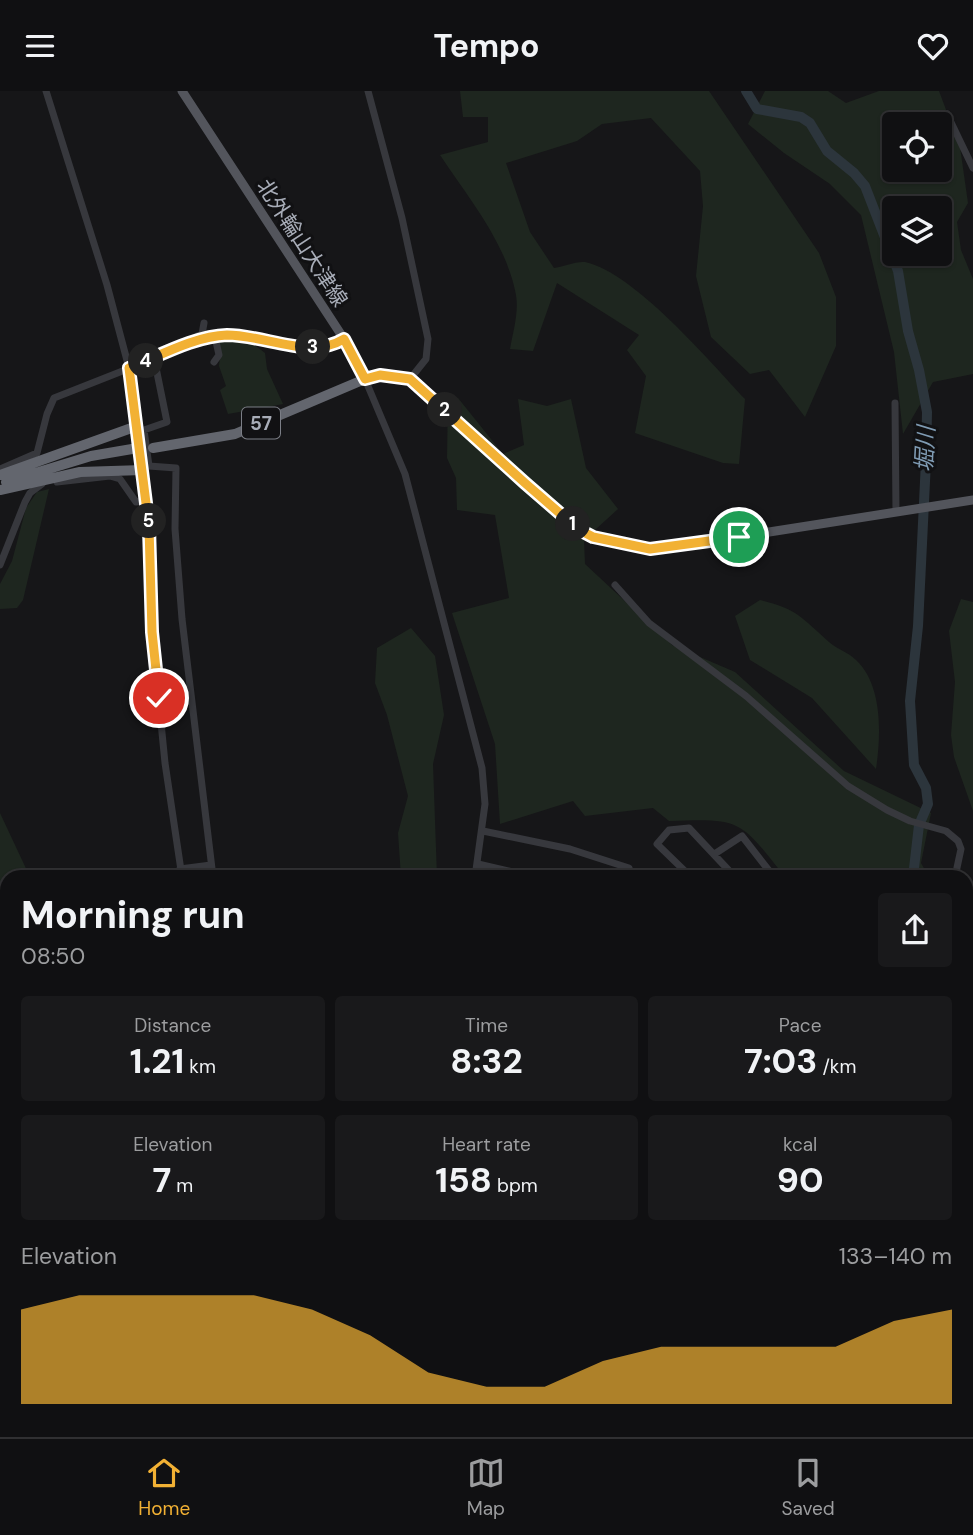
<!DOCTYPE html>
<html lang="en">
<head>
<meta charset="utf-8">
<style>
  :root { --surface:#101012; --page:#19191b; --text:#f1f3f6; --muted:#9c9d9f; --line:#303032; --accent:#f2b134 }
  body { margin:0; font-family:"DM Sans","Noto Sans JP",sans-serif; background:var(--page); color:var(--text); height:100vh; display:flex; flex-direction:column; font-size:26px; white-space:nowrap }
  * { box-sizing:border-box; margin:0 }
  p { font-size:23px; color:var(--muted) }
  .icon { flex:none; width:38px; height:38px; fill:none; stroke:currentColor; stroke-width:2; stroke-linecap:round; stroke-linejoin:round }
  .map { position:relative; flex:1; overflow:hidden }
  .panel { position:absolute; left:0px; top:779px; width:973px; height:569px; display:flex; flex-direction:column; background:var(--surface); border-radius:21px 21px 0 0; box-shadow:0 2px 5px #0004,0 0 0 2px var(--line) }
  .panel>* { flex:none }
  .fabs { position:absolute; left:882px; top:21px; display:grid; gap:14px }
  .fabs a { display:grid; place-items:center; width:70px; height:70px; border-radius:7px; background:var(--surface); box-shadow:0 2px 5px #0004,0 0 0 2px var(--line); font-size:35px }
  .pin { position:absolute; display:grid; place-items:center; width:60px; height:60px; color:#fff; margin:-30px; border:4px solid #fff; border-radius:50%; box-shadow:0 2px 7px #0007 }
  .km { position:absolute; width:35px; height:35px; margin:-18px; border-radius:50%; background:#222; color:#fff; font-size:19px; line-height:35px; text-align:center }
  .round { display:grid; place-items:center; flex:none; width:74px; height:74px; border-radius:7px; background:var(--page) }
  .overview { display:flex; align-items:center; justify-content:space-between; height:119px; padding:0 21px }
  h1 { font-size:38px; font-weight:700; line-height:52px }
  .metrics { display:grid; grid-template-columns:repeat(3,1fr); gap:10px; height:119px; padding:7px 21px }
  .metrics div { display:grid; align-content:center; border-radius:7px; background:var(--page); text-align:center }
  .metrics b { font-size:35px; font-weight:700 }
  .metrics small { font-size:19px; font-weight:400 }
  .metrics p { font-size:19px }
  .chart { height:196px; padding:14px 21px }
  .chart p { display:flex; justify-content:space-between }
  .chart svg { width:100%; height:126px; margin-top:7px; fill:var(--accent); opacity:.7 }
  header { display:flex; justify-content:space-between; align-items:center; height:91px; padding:0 21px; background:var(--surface); font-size:32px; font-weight:700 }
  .tabs { display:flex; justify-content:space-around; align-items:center; height:98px; border-top:2px solid var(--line); background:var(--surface); font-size:19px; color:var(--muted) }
  .tabs a { display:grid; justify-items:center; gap:4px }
  .tabs .selected { color:var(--accent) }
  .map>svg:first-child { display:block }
</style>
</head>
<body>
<header><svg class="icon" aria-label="menu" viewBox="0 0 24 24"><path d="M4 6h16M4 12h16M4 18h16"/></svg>Tempo<svg class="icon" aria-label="heart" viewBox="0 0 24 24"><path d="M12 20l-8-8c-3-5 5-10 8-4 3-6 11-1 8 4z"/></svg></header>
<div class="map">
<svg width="973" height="1346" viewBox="0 0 973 1346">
  <rect width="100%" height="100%" fill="#161618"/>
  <path fill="#1e261f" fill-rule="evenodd" d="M 460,0 L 709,0 L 819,162 L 836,206 L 836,255 L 805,326 L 769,279 L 750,283 L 711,246 L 696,185 L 703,115 L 700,80 L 651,27 L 602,33 L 577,50 L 506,72 L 530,141 L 554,177 C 562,176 576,170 585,171 C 635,182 710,271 745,308 L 739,373 L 723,372 L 635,342 L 646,285 L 627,259 L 639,244 L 557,192 L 533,260 L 510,258 C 513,241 519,221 516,204 C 506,151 469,108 440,64 L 488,51 L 488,26 L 463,26 Z
    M 765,0 L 828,0 L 846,12 L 879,0 L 939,0 L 960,56 L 968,112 L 957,131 L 961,159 L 973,188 L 973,283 L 933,291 L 903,343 L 894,261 L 861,124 L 830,93 L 784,62 L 748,33 ZM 894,33 L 940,33 L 940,79 L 894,79 ZM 894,117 L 940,117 L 940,163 L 894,163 Z
    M 213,245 L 247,248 L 265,262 L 267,278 L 283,313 L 228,323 L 220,299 L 226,295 L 219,275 C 220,261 225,257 213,245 Z
    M 458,307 L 503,363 L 524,354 L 518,308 L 547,315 L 571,308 L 586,377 L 618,418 L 584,449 L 585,473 L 672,554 L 735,581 L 844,680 L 931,722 L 921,772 L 929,786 L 785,786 C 740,729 742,727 669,730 L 653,717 L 585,725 L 573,710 L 500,733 L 495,653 L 452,522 L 509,507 L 495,424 L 457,419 L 456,387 L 447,367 L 448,308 Z
    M 49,398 L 23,509 L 17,517 L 0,518 L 0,493 L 12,470 L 26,417 L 37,401 Z
    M 961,508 L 973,511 L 973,720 L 954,666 L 951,644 L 955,591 L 949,540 Z
    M 760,509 C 797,518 801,526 829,551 C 837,558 848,561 856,569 C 883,594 881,645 876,678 L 812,607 L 750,569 L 735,525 Z
    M 411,537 L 435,565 L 444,624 L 433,673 L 437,786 L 401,786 L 398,742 L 408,705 L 387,624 L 375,592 L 377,557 Z
    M 0,722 L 30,786 L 7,786 L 7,1180 L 0,1173 Z
    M 966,921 L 973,929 L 973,1338 L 966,1335 Z"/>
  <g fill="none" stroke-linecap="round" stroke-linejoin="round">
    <path stroke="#2c353c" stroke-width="10" d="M 746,0 L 757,18 L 801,26 L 810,32 L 827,60 L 854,82 L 865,95 L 898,180 L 908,240 L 919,279 L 927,321 L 926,370 L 918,535 L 910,610 L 914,674 L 926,697 L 928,713 L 919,734 L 913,786
      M 966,957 L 973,976"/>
    <path stroke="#37383d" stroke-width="7" d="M 46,0 L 107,194 L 129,277 L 149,436 L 152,541 L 165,672 L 182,786
      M 368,0 L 402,127 L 428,248 L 426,268 L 410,288
      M 947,23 L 973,77
      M 189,249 L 202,243 L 204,232
      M 154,267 L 167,331 L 144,339 L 149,375 L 176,377 L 175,438 L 182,528 L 213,786
      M 214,271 L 219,264 L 215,246
      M 365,288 L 405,383 L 482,677 L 485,713 L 475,786
      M 895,312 L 896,421
      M 0,378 L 37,362 L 47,323 L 54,307 L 191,253 L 218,246 L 241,245 L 318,257 L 333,255 L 344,248
      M 57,391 L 110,385 L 120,388 L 136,411 L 146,410
      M 0,474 L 25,411 L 30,402 L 42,393
      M 615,494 L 649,532 L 746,605 L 848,695 L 887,719 L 910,730 L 946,740 L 958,750 L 961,758 L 955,786
      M 483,740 L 570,758 L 629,777 L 623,786
      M 716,762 L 742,745 L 774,786
      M 478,773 L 534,786
      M 180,778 L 211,774
      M 691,786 L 657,753 L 669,739 L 689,737 L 735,786
      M 966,857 L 973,865
      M 339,1340 L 341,1346
      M 368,1340 L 370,1346
      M 390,1340 L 391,1346
      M 417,1340 L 418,1346
      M 448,1340 L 449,1346
      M 531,1340 L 533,1346
      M 574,1340 L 576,1346
      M 650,1340 L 653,1346
      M 704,1340 L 709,1346
      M 790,1340 L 795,1346
      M 830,1340 L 835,1346
      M 615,1346 L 625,1340
      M 689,1346 L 694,1340
      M 763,1346 L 774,1340"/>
    <path stroke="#53555c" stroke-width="9" d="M 182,0 L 344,248 L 365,288 L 380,283 L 410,288 L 525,392 L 578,438 L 593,446 L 643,458 L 667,457 L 973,409
      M 928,1340 L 937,1346
      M 727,1346 L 733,1340"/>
    <path stroke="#63666e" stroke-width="10" d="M 153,357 L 235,343 L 365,288
      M 0,384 L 137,335
      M 6,391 L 91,365 L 132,358
      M 0,399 L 80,381 L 143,379"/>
  </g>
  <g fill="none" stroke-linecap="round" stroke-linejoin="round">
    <defs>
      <path id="route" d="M 159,607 L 152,541 L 149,436 L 129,277 C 159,265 195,245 227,244 C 266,244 309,269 344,248 L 365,288 L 380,284 L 410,288 L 525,392 L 578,438 L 593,446 L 650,458 L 739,446"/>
    </defs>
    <use href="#route" stroke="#fff" stroke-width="14"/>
    <use href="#route" stroke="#f2b134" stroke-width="9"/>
  </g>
  <g text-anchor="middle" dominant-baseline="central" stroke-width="6" stroke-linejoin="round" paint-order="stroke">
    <rect fill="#111113" stroke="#7b7e86" stroke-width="2" x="242" y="316.5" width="38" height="31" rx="5"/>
    <g font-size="19" font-weight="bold" fill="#a8adb8">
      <text x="261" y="332">57</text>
    </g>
    <g font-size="21" fill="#a8adb8" stroke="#111113">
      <text transform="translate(302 152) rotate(57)">北外輪山大津線</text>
    </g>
    <g font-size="23" font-style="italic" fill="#7f9bb3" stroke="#111113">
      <text transform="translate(925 358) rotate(-87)">堀川</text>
    </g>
  </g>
</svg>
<div class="fabs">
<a><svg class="icon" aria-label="locate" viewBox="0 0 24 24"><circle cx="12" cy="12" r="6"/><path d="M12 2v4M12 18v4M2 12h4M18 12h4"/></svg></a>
<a><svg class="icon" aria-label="layers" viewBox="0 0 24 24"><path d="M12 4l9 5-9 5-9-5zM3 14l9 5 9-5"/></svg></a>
</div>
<div class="pin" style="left:739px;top:446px;background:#1e9e55"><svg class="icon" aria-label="arrive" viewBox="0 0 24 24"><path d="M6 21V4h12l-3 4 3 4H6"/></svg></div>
<div class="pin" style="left:159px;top:607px;background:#d93025"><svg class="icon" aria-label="check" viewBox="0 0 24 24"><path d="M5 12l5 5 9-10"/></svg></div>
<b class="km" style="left:573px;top:433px">1</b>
<b class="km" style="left:445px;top:319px">2</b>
<b class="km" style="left:313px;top:256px">3</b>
<b class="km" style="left:146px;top:270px">4</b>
<b class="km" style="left:149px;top:430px">5</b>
<section class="panel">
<div class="overview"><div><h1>Morning run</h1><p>08:50</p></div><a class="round"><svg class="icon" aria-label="share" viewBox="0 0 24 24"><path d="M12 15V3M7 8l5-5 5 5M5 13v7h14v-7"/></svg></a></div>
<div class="metrics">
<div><p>Distance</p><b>1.21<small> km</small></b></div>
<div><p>Time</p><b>8:32</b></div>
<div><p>Pace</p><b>7:03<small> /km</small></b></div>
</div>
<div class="metrics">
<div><p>Elevation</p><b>7<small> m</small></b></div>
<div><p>Heart rate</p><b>158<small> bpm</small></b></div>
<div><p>kcal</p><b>90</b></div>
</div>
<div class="chart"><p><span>Elevation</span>133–140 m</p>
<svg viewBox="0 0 160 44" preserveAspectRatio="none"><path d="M0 44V11L10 6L20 6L30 6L40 6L50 11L60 20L70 33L80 38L90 38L100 29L110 24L120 24L130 24L140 24L150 15L160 11V44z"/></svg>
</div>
</section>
</div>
<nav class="tabs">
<a class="selected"><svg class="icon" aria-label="home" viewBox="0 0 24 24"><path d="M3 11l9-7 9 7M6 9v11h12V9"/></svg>Home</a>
<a><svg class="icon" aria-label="map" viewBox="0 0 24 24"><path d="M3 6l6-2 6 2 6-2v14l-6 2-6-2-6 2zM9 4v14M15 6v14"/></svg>Map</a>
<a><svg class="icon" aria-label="saved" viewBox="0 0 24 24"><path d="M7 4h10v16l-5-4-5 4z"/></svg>Saved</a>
</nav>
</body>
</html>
